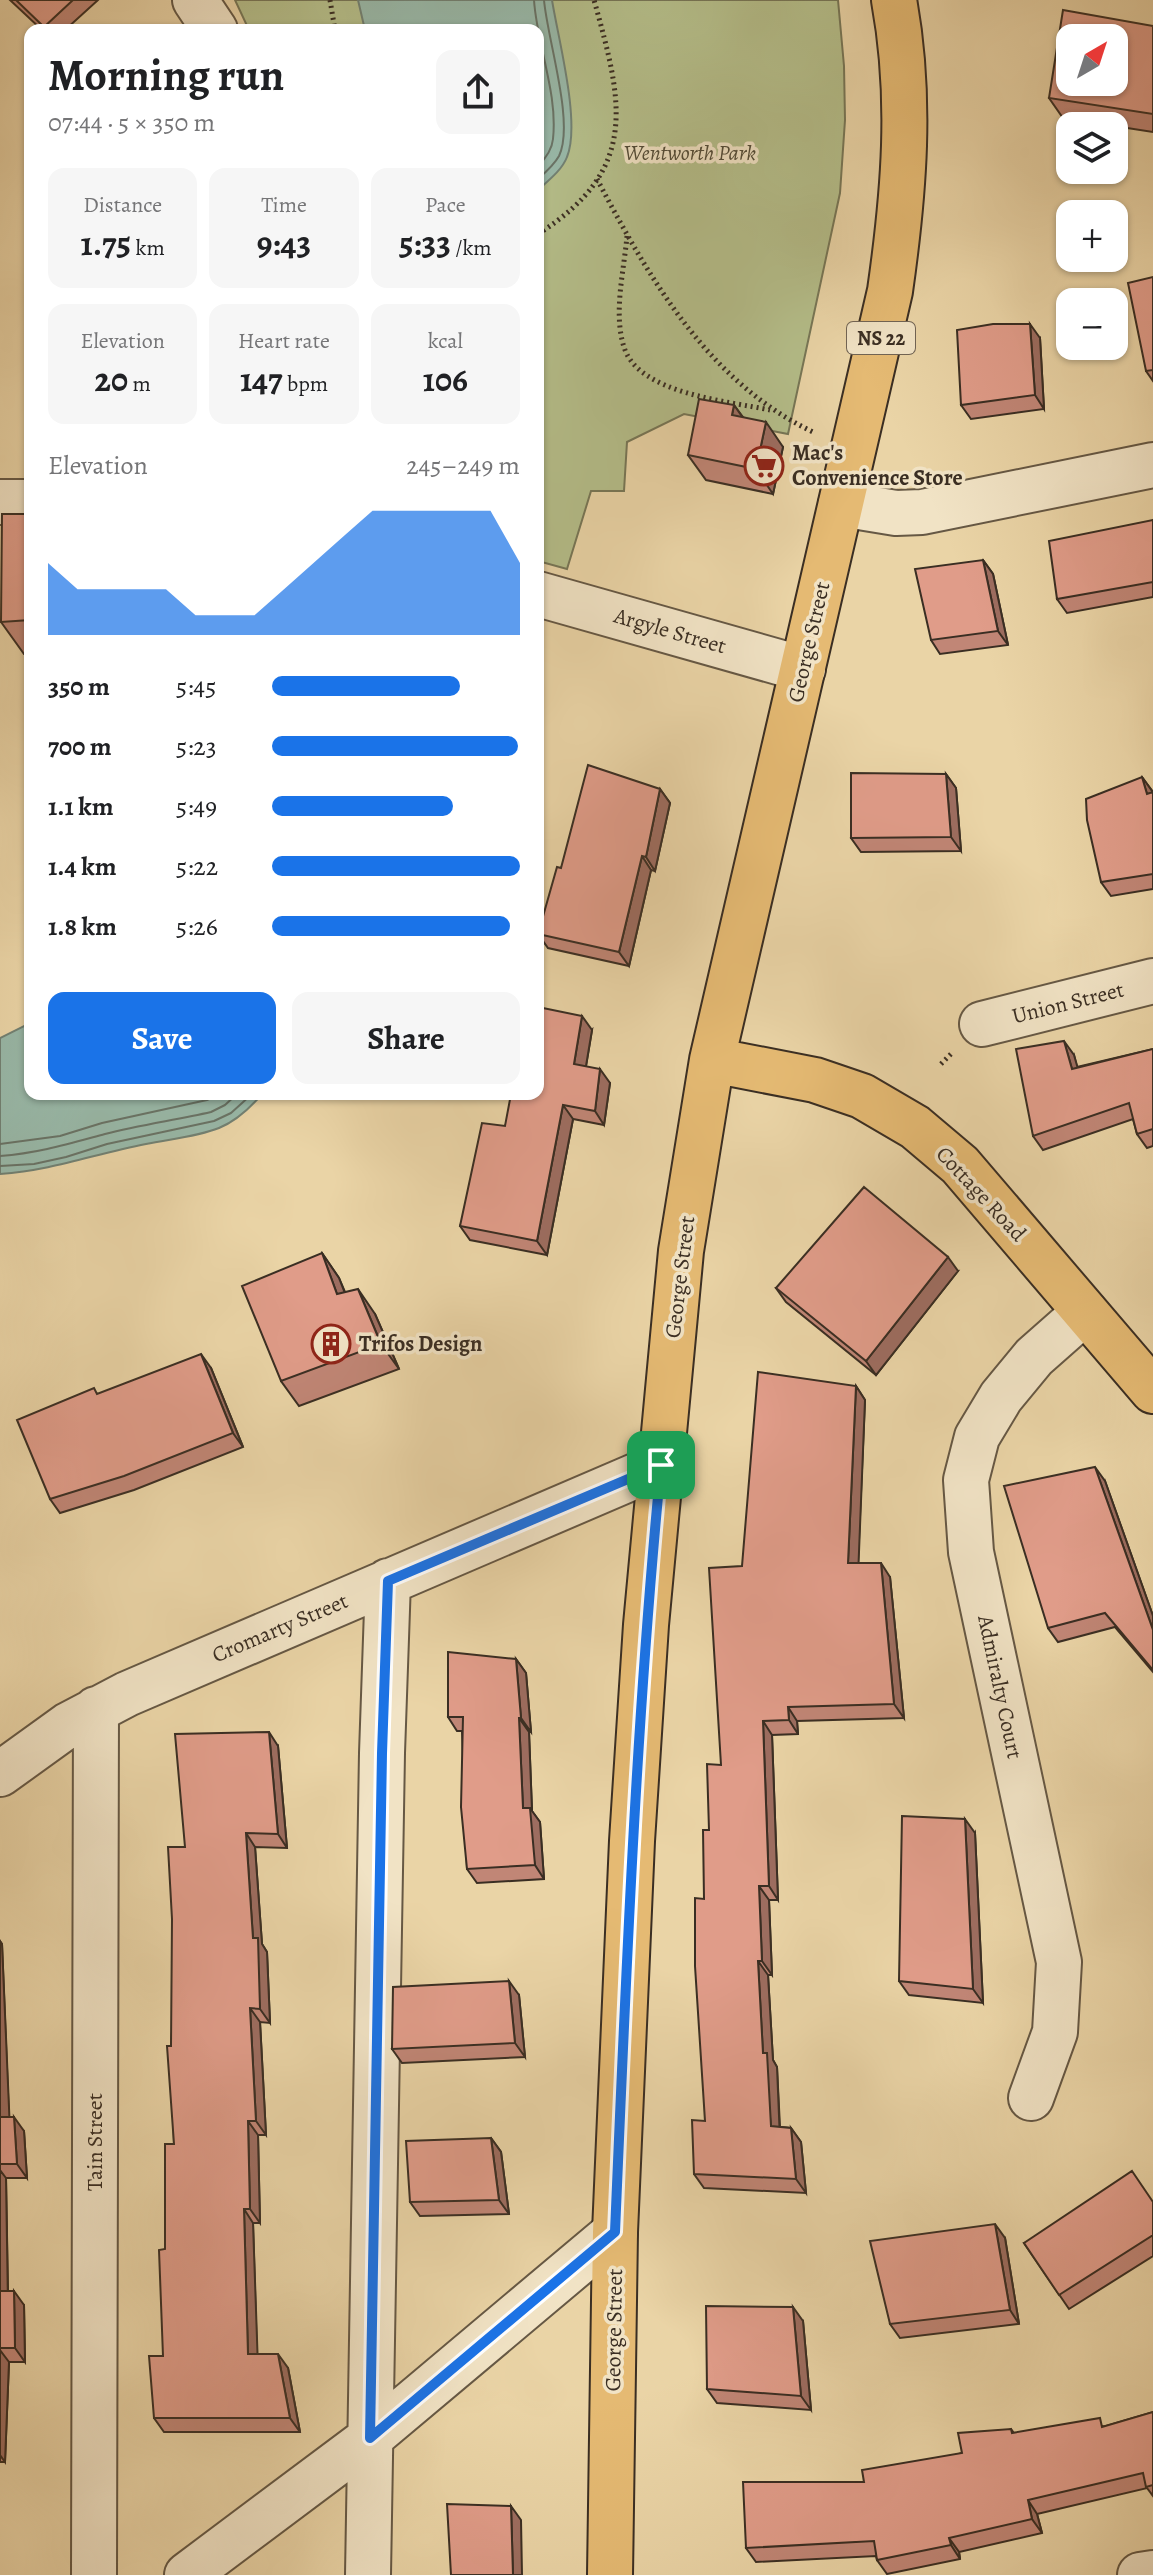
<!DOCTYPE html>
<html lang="en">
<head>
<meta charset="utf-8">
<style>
  :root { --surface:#fff; --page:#f6f6f6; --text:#202124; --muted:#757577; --accent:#1a73e8 }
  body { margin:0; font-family:Alegreya,serif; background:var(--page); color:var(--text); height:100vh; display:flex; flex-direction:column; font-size:30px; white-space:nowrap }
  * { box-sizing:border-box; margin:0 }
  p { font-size:26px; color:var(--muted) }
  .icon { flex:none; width:44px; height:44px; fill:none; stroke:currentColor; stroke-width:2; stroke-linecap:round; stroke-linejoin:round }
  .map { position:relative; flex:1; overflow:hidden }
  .side { position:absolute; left:24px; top:24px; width:520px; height:1076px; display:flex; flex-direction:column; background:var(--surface); border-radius:16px; box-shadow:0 2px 6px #0004 }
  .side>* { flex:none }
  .needle { width:52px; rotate:39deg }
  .buttons { position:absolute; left:1056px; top:24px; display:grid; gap:16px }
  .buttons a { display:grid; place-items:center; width:72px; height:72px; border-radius:16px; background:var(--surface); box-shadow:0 2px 6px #0004; font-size:40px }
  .pin { position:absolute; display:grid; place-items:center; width:68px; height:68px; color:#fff; margin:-34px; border-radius:16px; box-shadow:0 4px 12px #0006 }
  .round { display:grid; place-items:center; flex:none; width:84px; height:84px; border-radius:16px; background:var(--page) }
  .head { display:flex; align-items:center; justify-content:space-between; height:136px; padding:0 24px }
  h1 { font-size:44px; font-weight:700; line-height:60px }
  .metrics { display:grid; grid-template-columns:repeat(3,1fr); gap:12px; height:136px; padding:8px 24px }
  .metrics div { display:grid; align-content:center; border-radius:16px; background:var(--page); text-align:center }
  .metrics b { font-size:34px; font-weight:700 }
  .metrics small { font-size:22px; font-weight:400 }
  .metrics p { font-size:22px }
  .chart { height:224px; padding:16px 24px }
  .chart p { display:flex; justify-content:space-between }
  .chart svg { width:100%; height:144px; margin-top:8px; fill:var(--accent); opacity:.7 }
  .action { display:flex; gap:16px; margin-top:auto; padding:16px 24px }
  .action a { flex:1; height:92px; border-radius:16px; background:var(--accent); color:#fff; font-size:32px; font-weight:700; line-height:92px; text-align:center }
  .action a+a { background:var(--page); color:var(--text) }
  ul { padding:0 24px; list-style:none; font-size:26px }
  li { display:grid; grid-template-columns:128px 96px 1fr; align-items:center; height:60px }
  li i { height:20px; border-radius:10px; background:var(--accent) }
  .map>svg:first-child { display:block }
</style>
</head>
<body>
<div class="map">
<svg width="1153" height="2575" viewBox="0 0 1153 2575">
  <rect width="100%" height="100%" fill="#ead4a6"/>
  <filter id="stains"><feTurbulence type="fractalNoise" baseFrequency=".0025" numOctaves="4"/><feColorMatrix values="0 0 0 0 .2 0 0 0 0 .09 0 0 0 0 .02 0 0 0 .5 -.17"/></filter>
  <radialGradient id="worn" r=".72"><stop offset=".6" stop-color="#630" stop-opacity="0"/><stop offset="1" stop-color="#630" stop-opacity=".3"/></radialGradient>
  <path fill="#b4bd89" stroke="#777656" stroke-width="2" d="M 235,0 L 838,0 L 844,66 L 845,120 L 840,193 L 788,434 L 684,414 L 627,442 L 624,491 L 591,491 L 567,569 L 538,561 L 538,30 L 249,30 Z"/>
  <path fill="#98b8a8" stroke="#728173" stroke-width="2" d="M 358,0 L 552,0 C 558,38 581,123 567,157 C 562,170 549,180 538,190 L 538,30 L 365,30 Z
    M 30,1023 L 30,1094 L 262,1094 C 250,1108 236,1121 219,1128 C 196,1137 170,1139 146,1144 C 94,1154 54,1170 0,1174 L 0,1038 Z"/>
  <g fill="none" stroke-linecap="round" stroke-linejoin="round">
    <path stroke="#697366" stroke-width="2" d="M 534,0 C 537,46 558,93 553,139 C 552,150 546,158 538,166
      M 538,179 C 546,172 554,165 559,156 C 575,123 547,38 544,0
      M 0,1144 L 60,1136 L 102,1123 L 207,1100 L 219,1094
      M 0,1156 C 39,1153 68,1144 105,1134 C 140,1125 176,1120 211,1112 L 225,1105 L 237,1094
      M 0,1166 L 34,1164 L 66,1157 L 107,1144 L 214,1121 L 231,1113 L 252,1094"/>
    <defs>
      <path id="minor" d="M 195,0 L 215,30
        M 0,502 L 30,502
        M 841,504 L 896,513 L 922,512 L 1153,465
        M 538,594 L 803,669
        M 982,1024 L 1153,981
        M 0,1774 L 68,1725 L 127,1694 L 661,1465
        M 1031,2098 L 1055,2032 L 1059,1962 L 971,1552 L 966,1480 L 977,1437 L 1001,1397 L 1034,1357 L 1085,1312
        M 94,2575 L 96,1709
        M 187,2575 L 370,2438 L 615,2232
        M 368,2575 L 382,1753 L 388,1581
        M 1140,2575 L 1153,2573"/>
      <path id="major" d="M 712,1060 L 815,1080 L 862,1096 L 915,1127 L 960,1165 L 1153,1391
        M 610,2575 L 615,2232 L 632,1841 L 646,1625 L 681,1251 L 712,1060 L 890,291 C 904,193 912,98 894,0"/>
    </defs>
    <use href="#minor" stroke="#665844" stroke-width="48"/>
    <use href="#major" stroke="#3a2e23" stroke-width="48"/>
    <path stroke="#3a2e23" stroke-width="5" stroke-dasharray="2 4" stroke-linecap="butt" d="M 330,0 L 335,30
      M 597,179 C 649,278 708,382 813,432
      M 538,234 C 641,169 622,101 594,0
      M 627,236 C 624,271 613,313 624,347 C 638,394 728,401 770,410
      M 941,1064 L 952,1053"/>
    <use href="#minor" stroke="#f1e3c5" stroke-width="44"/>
    <use href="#major" stroke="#e5ba73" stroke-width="44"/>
  </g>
  <path fill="#c18676" stroke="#3a2e23" stroke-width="2" d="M 10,0 L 98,0 L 65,30 L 42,30 Z
    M 1153,26 L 1153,132 L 1063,118 L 1049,98 Z
    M 1153,277 L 1153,381 L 1146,371 Z
    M 1040,338 L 1044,409 L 971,419 L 961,405 Z
    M 734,405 L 743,417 L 783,447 L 773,494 L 706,480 L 688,455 Z
    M 30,514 L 30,654 L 24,654 L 1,622 Z
    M 1153,520 L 1153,597 L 1067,613 L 1057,599 Z
    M 983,560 L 993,574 L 1008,645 L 940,654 L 931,640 Z
    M 946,774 L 956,788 L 961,851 L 861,852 L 851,838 Z
    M 1142,777 L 1153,792 L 1153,889 L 1111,896 L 1101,882 Z
    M 660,789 L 670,803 L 655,871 L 651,870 L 629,966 L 548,948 L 538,934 L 561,868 Z
    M 592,1030 L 586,1066 L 610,1083 L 604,1125 L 573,1119 L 547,1255 L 470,1240 L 460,1226 L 505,1126 Z
    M 1153,1049 L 1153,1146 L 1147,1148 L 1137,1134 L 1133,1119 L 1043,1150 L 1033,1136 L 1074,1055 L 1077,1067 Z
    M 322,1253 L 339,1278 L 345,1292 L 375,1314 L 399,1369 L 299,1406 L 281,1381 Z
    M 958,1271 L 876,1375 L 786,1302 L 776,1288 Z
    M 211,1368 L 243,1447 L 134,1490 L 60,1513 L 50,1499 L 98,1394 Z
    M 856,1386 L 865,1400 L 858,1563 L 890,1577 L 904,1718 L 797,1721 L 798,1734 L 772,1735 L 778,1900 L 769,1900 L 772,1975 L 768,1975 L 773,2060 L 777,2067 L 780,2127 L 791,2128 L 801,2142 L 806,2193 L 704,2188 L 694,2174 L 705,2121 L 704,1899 L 709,1830 L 721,1765 L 742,1566 Z
    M 1105,1481 L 1153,1616 L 1153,1672 L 1115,1627 L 1058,1642 L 1048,1628 Z
    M 516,1659 L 526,1673 L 531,1732 L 529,1732 L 532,1811 L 540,1822 L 544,1879 L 477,1883 L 467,1869 L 462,1731 L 457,1731 L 448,1717 Z
    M 278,1746 L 287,1848 L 255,1847 L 262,1944 L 267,1952 L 270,2023 L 260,2022 L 266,2135 L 258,2135 L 260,2223 L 253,2223 L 257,2354 L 288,2368 L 300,2432 L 164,2432 L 154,2418 L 163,2356 L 165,2249 L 174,2144 L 171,2046 L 185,1847 Z
    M 975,1833 L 983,2003 L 909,1995 L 899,1981 Z
    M 0,1941 L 2,1944 L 9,2117 L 24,2131 L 27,2178 L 6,2178 L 8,2291 L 24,2305 L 25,2362 L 9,2362 L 5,2462 L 0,2462 Z
    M 519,1995 L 525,2057 L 402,2063 L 392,2049 Z
    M 491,2138 L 501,2152 L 509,2214 L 420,2216 L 410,2202 Z
    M 1153,2202 L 1153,2256 L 1069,2309 L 1024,2243 Z
    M 1005,2238 L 1019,2324 L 900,2338 L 890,2324 Z
    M 803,2321 L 811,2410 L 717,2403 L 707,2389 Z
    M 1153,2412 L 1153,2496 L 1147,2488 L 1037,2514 L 1042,2533 L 959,2552 L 960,2559 L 887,2574 L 877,2560 L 876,2556 L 756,2562 L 746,2548 L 864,2482 L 962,2453 L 1011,2429 L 1014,2433 L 1106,2426 Z"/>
  <path fill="#9d6d60" stroke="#3a2e23" stroke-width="2" d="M 1030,324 L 1040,338 L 1044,409 L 1035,395 Z
    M 734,405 L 752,431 L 732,415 Z
    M 766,422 L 783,447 L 773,494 L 756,469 Z
    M 983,560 L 993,574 L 1008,645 L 998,631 Z
    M 946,774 L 956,788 L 961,851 L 951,837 Z
    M 1142,777 L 1152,791 L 1153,793 L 1147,794 Z
    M 660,789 L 670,803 L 655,871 L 646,857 Z
    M 642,856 L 651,870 L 629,966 L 619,952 Z
    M 582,1016 L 592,1030 L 584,1078 L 574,1064 Z
    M 1064,1041 L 1074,1055 L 1082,1083 L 1072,1069 Z
    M 600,1069 L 610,1083 L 604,1125 L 595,1111 Z
    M 563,1105 L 573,1119 L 547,1255 L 537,1241 Z
    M 322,1253 L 339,1278 L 355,1319 L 337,1294 Z
    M 948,1257 L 958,1271 L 876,1375 L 866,1361 Z
    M 358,1289 L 375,1314 L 399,1369 L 381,1344 Z
    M 201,1354 L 211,1368 L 243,1447 L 233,1433 Z
    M 856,1386 L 865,1400 L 858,1577 L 848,1563 Z
    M 1095,1467 L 1105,1481 L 1153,1616 L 1153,1630 Z
    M 881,1563 L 890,1577 L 904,1718 L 894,1704 Z
    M 516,1659 L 526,1673 L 531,1732 L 521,1718 Z
    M 788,1707 L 797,1721 L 798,1734 L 789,1720 Z
    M 519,1718 L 529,1732 L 532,1811 L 540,1822 L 544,1879 L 535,1865 L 523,1808 Z
    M 763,1721 L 772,1735 L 778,1900 L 769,1886 Z
    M 269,1732 L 278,1746 L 287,1848 L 278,1834 Z
    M 965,1819 L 975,1833 L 983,2003 L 973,1989 Z
    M 246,1833 L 255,1847 L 262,1944 L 267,1952 L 270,2023 L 260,2009 L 253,1938 Z
    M 759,1886 L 769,1900 L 772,1975 L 762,1961 Z
    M 0,1941 L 2,1944 L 10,2131 L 0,2117 Z
    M 758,1961 L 768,1975 L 773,2060 L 777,2067 L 780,2140 L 771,2126 L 763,2053 Z
    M 509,1981 L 519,1995 L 525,2057 L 515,2043 Z
    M 250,2008 L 260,2022 L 266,2135 L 256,2121 Z
    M 14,2117 L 24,2131 L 27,2178 L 17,2164 Z
    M 248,2121 L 258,2135 L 260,2223 L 250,2209 Z
    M 791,2128 L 801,2142 L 806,2193 L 796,2179 Z
    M 491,2138 L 501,2152 L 509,2214 L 499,2200 Z
    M 0,2170 L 6,2178 L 8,2305 L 0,2293 Z
    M 244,2209 L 253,2223 L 258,2368 L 248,2354 Z
    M 995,2224 L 1005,2238 L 1019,2324 L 1010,2310 Z
    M 14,2291 L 24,2305 L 25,2362 L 15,2348 Z
    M 793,2307 L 803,2321 L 811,2410 L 801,2396 Z
    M 0,2350 L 9,2362 L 5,2462 L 0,2455 Z
    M 278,2354 L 288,2368 L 300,2432 L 290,2418 Z
    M 1028,2500 L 1037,2514 L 1042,2533 L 1032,2519 Z
    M 511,2506 L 521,2520 L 522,2575 L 513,2575 Z
    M 949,2538 L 959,2552 L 960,2559 L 951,2545 Z"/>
  <path fill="#e09c89" stroke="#3a2e23" stroke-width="2" fill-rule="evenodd" d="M 16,0 L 73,0 L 44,27 Z
    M 1063,10 L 1153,26 L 1153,114 L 1049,98 ZM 1070,38 L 1114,38 L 1114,82 L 1070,82 Z
    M 1153,277 L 1153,370 L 1146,371 L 1128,283 Z
    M 993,324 L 1030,324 L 1035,395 L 961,405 L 957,330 Z
    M 699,399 L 734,405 L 732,415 L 766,422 L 756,469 L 688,455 Z
    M 2,514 L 30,514 L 30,620 L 1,622 Z
    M 1153,520 L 1153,582 L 1057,599 L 1049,541 Z
    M 983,560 L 998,631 L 931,640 L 915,569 Z
    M 588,765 L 660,789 L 646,857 L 642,856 L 619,952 L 538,934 L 557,867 L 561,868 Z
    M 851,773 L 946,774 L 951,837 L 851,838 Z
    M 1142,777 L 1147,794 L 1153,792 L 1153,874 L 1101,882 L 1087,820 L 1086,799 Z
    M 538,1007 L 582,1016 L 574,1064 L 600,1069 L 595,1111 L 563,1105 L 537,1241 L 460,1226 L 482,1123 L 505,1126 L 511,1094 L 538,1094 Z
    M 1064,1041 L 1072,1069 L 1153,1049 L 1153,1129 L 1137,1134 L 1129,1103 L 1033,1136 L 1016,1049 Z
    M 864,1187 L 948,1257 L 866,1361 L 776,1288 Z
    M 322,1253 L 337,1294 L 358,1289 L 381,1344 L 281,1381 L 242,1286 Z
    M 201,1354 L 233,1433 L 124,1476 L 50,1499 L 17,1420 L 94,1388 L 97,1394 Z
    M 758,1372 L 856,1386 L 848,1563 L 881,1563 L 894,1704 L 788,1707 L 789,1720 L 763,1721 L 769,1886 L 759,1886 L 762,1961 L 758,1961 L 763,2053 L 767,2053 L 771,2126 L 791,2128 L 796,2179 L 694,2174 L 692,2120 L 705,2121 L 695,1966 L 695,1898 L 704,1899 L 703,1830 L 709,1830 L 707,1764 L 721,1765 L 709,1568 L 742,1566 Z
    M 1095,1467 L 1153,1630 L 1153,1670 L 1105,1613 L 1048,1628 L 1004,1486 Z
    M 448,1652 L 516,1659 L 521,1718 L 519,1718 L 523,1808 L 530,1808 L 535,1865 L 467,1869 L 461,1807 L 463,1717 L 448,1717 Z
    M 269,1732 L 278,1834 L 246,1833 L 253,1938 L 258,1938 L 260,2009 L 250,2008 L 256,2121 L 248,2121 L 250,2209 L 244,2209 L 248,2354 L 278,2354 L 290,2418 L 154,2418 L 149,2356 L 163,2356 L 159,2250 L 165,2249 L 165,2144 L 174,2144 L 167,2046 L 171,2046 L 172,1919 L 168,1847 L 185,1847 L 175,1734 Z
    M 902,1816 L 965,1819 L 973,1989 L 899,1981 Z
    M 509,1981 L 515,2043 L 392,2049 L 393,1987 Z
    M 0,2112 L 0,2117 L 14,2117 L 17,2164 L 0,2164 Z
    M 491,2138 L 499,2200 L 410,2202 L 406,2141 Z
    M 1132,2171 L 1153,2202 L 1153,2235 L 1059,2295 L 1024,2243 Z
    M 995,2224 L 1010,2310 L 890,2324 L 870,2241 Z
    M 0,2291 L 14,2291 L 15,2348 L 0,2348 Z
    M 706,2306 L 793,2307 L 801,2396 L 707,2389 Z
    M 1153,2412 L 1153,2485 L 1146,2487 L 1143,2473 L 1028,2500 L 1032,2519 L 949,2538 L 951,2545 L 877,2560 L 874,2541 L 746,2548 L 743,2482 L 864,2482 L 862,2470 L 962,2453 L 958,2433 L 1011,2429 L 1012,2433 L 1100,2418 L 1102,2427 Z
    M 447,2504 L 511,2506 L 513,2575 L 451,2575 Z"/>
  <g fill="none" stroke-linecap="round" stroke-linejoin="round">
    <defs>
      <path id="route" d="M 661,1465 C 636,1720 626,1976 615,2232 L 370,2438 L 382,1753 L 388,1581 Z"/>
    </defs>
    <use href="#route" stroke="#fff" stroke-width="16"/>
    <use href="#route" stroke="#1a73e8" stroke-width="10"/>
  </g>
  <defs>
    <symbol id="supermarket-ring" viewBox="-11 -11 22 22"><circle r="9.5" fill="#f1e3c5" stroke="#8f2418" stroke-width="1.5"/><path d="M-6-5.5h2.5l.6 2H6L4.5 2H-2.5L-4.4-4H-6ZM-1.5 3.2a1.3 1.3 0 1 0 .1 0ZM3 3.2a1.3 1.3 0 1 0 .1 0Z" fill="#8f2418"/></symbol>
    <symbol id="building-ring" viewBox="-11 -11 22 22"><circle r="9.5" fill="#f1e3c5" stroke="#8f2418" stroke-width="1.5"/><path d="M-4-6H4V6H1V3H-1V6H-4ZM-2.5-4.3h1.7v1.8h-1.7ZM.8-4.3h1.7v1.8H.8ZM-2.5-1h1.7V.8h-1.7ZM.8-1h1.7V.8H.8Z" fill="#8f2418"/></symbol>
  </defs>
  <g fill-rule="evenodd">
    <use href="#supermarket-ring" x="742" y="444" width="44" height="44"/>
    <use href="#building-ring" x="309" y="1322" width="44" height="44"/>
  </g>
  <g text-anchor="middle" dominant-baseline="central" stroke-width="7" stroke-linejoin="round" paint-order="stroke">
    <rect fill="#f1e3c5" stroke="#716454" stroke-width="2" x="847" y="322" width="68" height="32" rx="6"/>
    <g font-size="20" font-weight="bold" fill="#3a2e23">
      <text x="881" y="338">NS 22</text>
    </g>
    <g font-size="22" font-style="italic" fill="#524b37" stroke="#f1e3c5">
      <text x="690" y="153">Wentworth Park</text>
    </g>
    <g font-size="22" font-weight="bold" fill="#3a2e23" stroke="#f1e3c5" text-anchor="start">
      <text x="792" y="453">Mac's<tspan x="792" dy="25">Convenience Store</tspan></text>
      <text x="359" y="1344">Trifos Design</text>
    </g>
    <g font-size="22" fill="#3a2e23" stroke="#f1e3c5">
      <text transform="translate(670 631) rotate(16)">Argyle Street</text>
      <text transform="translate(809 642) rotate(-77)">George Street</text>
      <text transform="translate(1068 1003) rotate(-14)">Union Street</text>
      <text transform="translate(981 1194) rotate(47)">Cottage Road</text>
      <text transform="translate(680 1277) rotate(-83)">George Street</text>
      <text transform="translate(280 1628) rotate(-23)">Cromarty Street</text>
      <text transform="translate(1000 1687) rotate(78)">Admiralty Court</text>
      <text transform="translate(95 2142) rotate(-90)">Tain Street</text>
      <text transform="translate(614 2330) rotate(-89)">George Street</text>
    </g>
  </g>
  <rect width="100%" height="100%" filter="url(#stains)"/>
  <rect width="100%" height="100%" fill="url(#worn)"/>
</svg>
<div class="buttons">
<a><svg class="needle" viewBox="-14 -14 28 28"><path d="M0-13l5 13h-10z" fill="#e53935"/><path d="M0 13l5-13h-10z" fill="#757577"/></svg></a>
<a><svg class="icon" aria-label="layers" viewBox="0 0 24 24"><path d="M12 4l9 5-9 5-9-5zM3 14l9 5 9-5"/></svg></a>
<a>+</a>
<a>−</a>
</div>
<div class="pin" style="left:661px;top:1465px;background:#1e9e55"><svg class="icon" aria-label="arrive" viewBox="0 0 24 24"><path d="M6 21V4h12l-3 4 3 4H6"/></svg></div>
<section class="side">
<div class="head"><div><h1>Morning run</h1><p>07:44 · 5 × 350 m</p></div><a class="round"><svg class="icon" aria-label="share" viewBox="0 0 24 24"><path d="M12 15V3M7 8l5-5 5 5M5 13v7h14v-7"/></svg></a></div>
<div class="metrics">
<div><p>Distance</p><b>1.75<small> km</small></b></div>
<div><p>Time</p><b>9:43</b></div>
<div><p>Pace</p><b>5:33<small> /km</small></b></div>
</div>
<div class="metrics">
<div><p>Elevation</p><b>20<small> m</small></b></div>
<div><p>Heart rate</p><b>147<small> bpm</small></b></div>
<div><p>kcal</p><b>106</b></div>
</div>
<div class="chart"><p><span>Elevation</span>245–249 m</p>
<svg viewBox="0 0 160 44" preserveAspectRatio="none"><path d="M0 44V22L10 30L20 30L30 30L40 30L50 38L60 38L70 38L80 30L90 22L100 14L110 6L120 6L130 6L140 6L150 6L160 22V44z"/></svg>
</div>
<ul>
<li><b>350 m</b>5:45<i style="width:76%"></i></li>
<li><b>700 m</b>5:23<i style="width:99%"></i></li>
<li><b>1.1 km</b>5:49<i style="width:73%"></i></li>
<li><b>1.4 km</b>5:22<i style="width:100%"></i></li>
<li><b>1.8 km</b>5:26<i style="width:96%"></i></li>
</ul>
<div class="action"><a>Save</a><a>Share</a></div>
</section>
</div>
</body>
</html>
